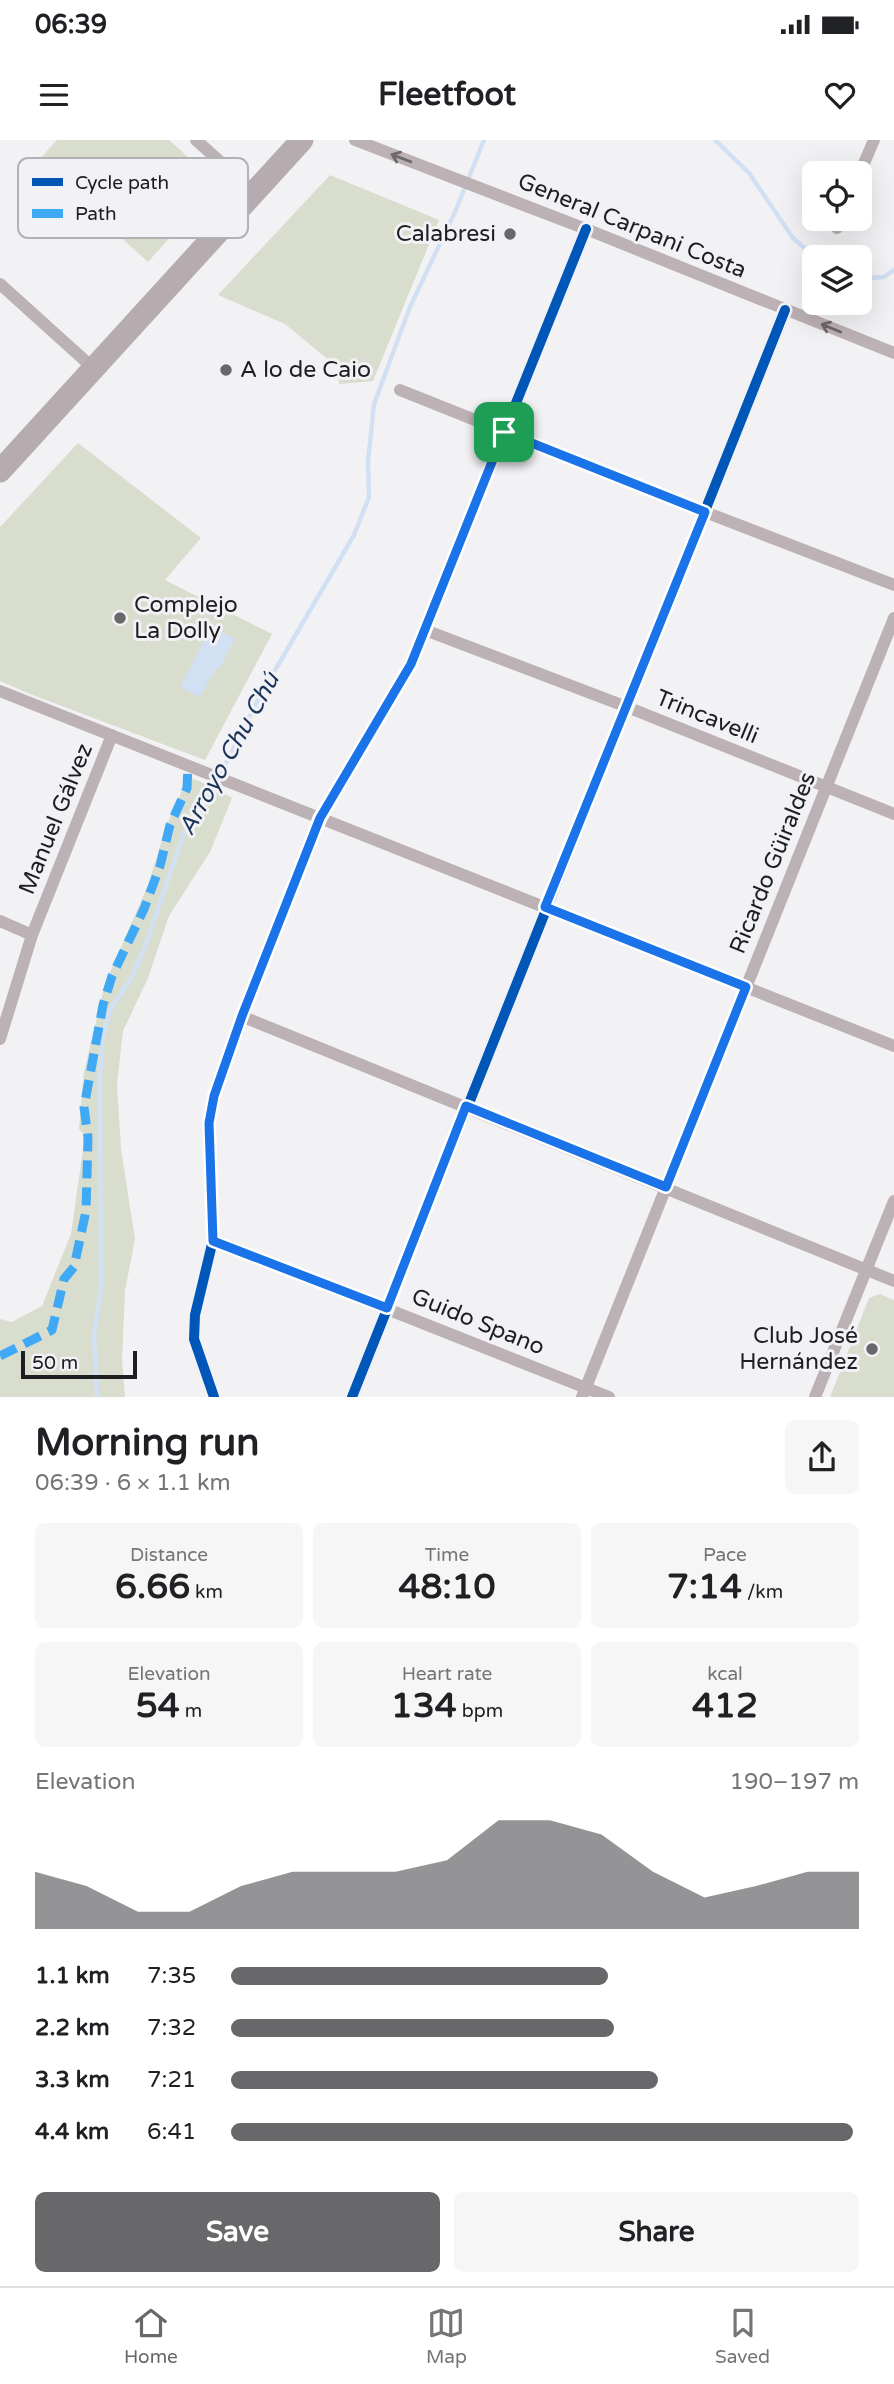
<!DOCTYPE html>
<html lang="en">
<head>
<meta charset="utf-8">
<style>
  :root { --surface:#fff; --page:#f6f6f6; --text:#202124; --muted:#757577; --line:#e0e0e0; --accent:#68686b }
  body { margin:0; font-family:"Varela Round",sans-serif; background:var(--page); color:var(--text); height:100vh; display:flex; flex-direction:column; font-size:26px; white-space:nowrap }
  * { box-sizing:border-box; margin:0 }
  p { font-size:23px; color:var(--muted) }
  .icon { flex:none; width:38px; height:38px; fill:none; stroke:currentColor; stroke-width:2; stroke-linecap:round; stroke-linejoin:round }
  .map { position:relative; height:1257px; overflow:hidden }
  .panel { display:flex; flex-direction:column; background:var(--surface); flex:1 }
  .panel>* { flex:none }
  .tools { position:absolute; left:802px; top:21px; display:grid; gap:14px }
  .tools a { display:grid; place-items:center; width:70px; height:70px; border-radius:10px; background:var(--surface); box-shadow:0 7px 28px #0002; font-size:35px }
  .scale { position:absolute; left:21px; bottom:18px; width:116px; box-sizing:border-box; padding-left:7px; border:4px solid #1e1e20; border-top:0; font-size:19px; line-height:24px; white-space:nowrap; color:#1e1e20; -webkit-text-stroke:5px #f1f1f6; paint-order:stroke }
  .pin { position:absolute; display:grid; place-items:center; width:60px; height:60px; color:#fff; margin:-30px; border-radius:14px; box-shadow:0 4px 10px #0006 }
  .round { display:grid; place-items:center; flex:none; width:74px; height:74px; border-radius:10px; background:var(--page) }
  .summary { display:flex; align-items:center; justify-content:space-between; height:119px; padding:0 35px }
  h1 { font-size:38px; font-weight:700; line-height:52px }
  .stats { display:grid; grid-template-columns:repeat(3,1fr); gap:10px; height:119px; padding:7px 35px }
  .stats div { display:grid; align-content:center; border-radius:10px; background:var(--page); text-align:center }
  .stats b { font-size:35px; font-weight:700 }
  .stats small { font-size:19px; font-weight:400 }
  .stats p { font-size:19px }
  .chart { height:196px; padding:14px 35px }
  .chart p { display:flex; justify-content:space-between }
  .chart svg { width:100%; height:126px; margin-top:7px; fill:var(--accent); opacity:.7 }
  .cta { display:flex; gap:14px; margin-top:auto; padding:14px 35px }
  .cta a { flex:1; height:80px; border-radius:10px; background:var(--accent); color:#fff; font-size:28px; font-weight:700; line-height:80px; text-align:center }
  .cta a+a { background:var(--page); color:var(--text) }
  ul { padding:0 35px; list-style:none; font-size:23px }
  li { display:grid; grid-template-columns:112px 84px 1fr; align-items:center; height:52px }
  li i { height:18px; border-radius:9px; background:var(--accent) }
  .status { display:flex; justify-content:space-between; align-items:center; height:49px; padding:0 35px; background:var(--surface); direction:ltr }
  .status svg { height:19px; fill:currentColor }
  header { display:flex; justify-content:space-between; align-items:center; height:91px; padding:0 35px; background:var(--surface); font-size:32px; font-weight:700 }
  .dock { display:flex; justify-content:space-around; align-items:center; height:98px; border-top:2px solid var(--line); background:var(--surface); font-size:19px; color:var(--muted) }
  .dock a { display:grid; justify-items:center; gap:4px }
  .dock .on { color:var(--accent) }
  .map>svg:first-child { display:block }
</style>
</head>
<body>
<div class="status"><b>06:39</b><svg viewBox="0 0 49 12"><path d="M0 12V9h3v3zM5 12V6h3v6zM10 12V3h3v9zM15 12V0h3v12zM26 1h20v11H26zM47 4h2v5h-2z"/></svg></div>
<header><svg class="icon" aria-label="menu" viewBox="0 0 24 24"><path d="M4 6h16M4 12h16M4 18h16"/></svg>Fleetfoot<svg class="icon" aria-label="heart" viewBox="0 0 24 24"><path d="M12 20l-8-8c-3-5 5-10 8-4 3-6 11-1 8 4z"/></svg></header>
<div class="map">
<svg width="894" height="1257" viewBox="0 0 894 1257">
  <rect width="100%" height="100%" fill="#f2f2f5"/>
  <path fill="#d9ddcd" d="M 57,0 L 169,0 L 218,44 L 148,122 L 37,22 Z
    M 330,35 L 439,80 L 373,241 L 339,244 L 338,228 L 285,184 L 218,155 Z
    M 78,303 L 201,398 L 165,440 L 272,494 L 205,620 L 30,554 L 0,541 L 0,387 Z
    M 188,637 L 214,647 L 232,658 L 210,712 L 169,776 L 148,838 L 123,891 L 117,945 L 121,1009 L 135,1099 L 125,1151 L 122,1220 L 125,1257 L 0,1257 L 0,1179 L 12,1182 L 42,1166 L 71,1094 L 85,996 L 79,989 L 84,932 L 105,844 L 148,745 L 166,687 Z
    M 880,1154 L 894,1160 L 894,1257 L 830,1257 L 869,1158 Z"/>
  <path fill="#d2e0f3" d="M 211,487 L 235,499 L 219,529 L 216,528 L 200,557 L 180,547 Z"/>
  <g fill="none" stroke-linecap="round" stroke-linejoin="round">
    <path stroke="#d2e0f3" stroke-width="4.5" d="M 715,0 L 749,33 L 793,98 L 815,117
      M 859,139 L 884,137 L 894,130
      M 97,1257 L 94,1196 L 101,1147 L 100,939 L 102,900 L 110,870 L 132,837 L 146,804 L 185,690 L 214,647 L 260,556 L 354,395 L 369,357 L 368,322 L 374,264 L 410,167 L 455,72 L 484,0"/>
    <path stroke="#bcb1b4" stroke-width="12" d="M 196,0 L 255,53
      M 355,0 L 586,89 L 894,213
      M 859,35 L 874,0
      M 837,88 L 841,79
      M 0,144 L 92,227
      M 400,250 L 705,372 L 894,445
      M 425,490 L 627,567 L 894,674
      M 0,551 L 894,906
      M 0,781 L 32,795
      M 241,876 L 894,1141
      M 0,899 L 32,795 L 112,595
      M 213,1100 L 609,1257
      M 214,1257 L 194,1199 L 195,1175 L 213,1100 L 210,983 L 214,956 L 241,876 L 320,678 L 411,524 L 586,89
      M 352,1257 L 785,170
      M 582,1257 L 894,478
      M 815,1257 L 894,1061"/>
    <path stroke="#b6acb0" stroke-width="23" d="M 0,331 L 302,0"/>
    <path stroke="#3fa9f5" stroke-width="9" stroke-dasharray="18 9" stroke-linecap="butt" d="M 0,1216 L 52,1190 L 64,1139 L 74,1127 L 86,1071 L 88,998 L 84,967 L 103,865 L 112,836 L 144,769 L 160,726 L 170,685 L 187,648 L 188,625"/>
    <defs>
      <path id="cycleway" d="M 214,1257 L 194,1199 L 195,1175 L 213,1100 L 210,983 L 214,956 L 241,876 L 320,678 L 411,524 L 586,89
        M 352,1257 L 785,170"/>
    </defs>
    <use href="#cycleway" stroke="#f1f1f6" stroke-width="15"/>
    <use href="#cycleway" stroke="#0057b8" stroke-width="10"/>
  </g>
  <defs><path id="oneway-shaft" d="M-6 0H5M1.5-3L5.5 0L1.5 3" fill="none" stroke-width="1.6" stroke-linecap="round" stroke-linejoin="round" transform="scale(1.75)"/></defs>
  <g stroke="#6d686a">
    <use href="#oneway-shaft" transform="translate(401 18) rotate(-159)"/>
    <use href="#oneway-shaft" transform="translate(831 188) rotate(-158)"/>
  </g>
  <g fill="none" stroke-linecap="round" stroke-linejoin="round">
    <defs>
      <path id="route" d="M 504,292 L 705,372 L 545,767 L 746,847 L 666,1047 L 466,966 L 387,1168 L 213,1101 L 209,983 L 214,956 L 242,876 L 320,678 L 411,524 Z"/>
    </defs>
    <use href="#route" stroke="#fff" stroke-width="14"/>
    <use href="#route" stroke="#1a73e8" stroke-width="9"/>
  </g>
  <g fill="#68686b" stroke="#f1f1f6" stroke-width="2.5">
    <circle cx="510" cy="94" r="7"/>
    <circle cx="226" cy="230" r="7"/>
    <circle cx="120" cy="478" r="7"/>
    <circle cx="872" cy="1209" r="7"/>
  </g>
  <g text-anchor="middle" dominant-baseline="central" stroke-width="6" stroke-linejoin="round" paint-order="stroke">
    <g font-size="23" fill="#1e1e20" stroke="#f1f1f6">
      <text transform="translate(632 86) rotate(22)">General Carpani Costa</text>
      <text transform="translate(707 577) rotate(22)">Trincavelli</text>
      <text transform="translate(56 679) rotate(-68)">Manuel Gálvez</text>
      <text transform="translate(773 723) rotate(-68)">Ricardo Güiraldes</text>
      <text transform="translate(478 1182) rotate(22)">Guido Spano</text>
    </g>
    <g font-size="23" fill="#1e1e20" stroke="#f1f1f6" text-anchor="end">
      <text x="496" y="94">Calabresi</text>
      <text x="240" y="230" text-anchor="start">A lo de Caio</text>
      <text x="134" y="465" text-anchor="start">Complejo<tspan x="134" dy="26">La Dolly</tspan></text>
      <text x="858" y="1196">Club José<tspan x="858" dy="26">Hernández</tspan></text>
    </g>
    <g font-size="24" font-style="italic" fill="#183357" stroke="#f1f1f6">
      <text transform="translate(229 614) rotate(-61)">Arroyo Chu Chú</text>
    </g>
  </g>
  <rect x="18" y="18" width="230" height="80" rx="10" fill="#f1f1f6" stroke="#b2b2b6" stroke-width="2"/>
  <rect x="32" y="38" width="31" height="8" fill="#0057b8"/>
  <rect x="32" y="69" width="31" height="9" fill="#3fa9f5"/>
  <g font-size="19" fill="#1e1e20">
    <text x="75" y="49">Cycle path</text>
    <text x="75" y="80">Path</text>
  </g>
</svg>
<div class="tools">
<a><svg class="icon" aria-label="locate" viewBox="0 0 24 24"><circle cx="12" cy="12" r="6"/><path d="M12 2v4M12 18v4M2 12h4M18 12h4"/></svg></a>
<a><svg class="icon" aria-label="layers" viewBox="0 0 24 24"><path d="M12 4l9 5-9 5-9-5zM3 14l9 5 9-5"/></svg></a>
</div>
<div class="scale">50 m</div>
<div class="pin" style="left:504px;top:292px;background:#1e9e55"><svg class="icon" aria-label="arrive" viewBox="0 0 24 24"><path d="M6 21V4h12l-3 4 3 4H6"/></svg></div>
</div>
<section class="panel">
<div class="summary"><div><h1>Morning run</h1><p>06:39 · 6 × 1.1 km</p></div><a class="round"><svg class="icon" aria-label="share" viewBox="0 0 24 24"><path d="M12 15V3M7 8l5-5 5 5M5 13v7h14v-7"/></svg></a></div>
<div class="stats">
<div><p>Distance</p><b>6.66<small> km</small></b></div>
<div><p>Time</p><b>48:10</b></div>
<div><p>Pace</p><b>7:14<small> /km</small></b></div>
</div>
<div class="stats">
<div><p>Elevation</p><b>54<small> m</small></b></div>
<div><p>Heart rate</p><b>134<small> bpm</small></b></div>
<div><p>kcal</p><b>412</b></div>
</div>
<div class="chart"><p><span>Elevation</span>190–197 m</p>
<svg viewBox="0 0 160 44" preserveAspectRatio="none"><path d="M0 44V24L10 29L20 38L30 38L40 29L50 24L60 24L70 24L80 20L90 6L100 6L110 11L120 24L130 33L140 29L150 24L160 24V44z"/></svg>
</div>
<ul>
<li><b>1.1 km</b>7:35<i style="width:60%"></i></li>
<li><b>2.2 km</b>7:32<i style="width:61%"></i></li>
<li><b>3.3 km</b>7:21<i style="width:68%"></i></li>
<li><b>4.4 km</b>6:41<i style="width:99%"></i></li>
</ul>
<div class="cta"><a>Save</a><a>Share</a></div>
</section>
<nav class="dock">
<a class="on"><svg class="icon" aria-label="home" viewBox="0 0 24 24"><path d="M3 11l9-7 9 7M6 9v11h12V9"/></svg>Home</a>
<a><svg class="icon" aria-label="map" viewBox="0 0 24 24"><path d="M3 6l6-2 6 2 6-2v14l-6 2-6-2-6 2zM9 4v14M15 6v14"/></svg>Map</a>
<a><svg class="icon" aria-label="saved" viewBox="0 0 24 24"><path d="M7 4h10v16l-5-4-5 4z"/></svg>Saved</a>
</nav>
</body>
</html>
